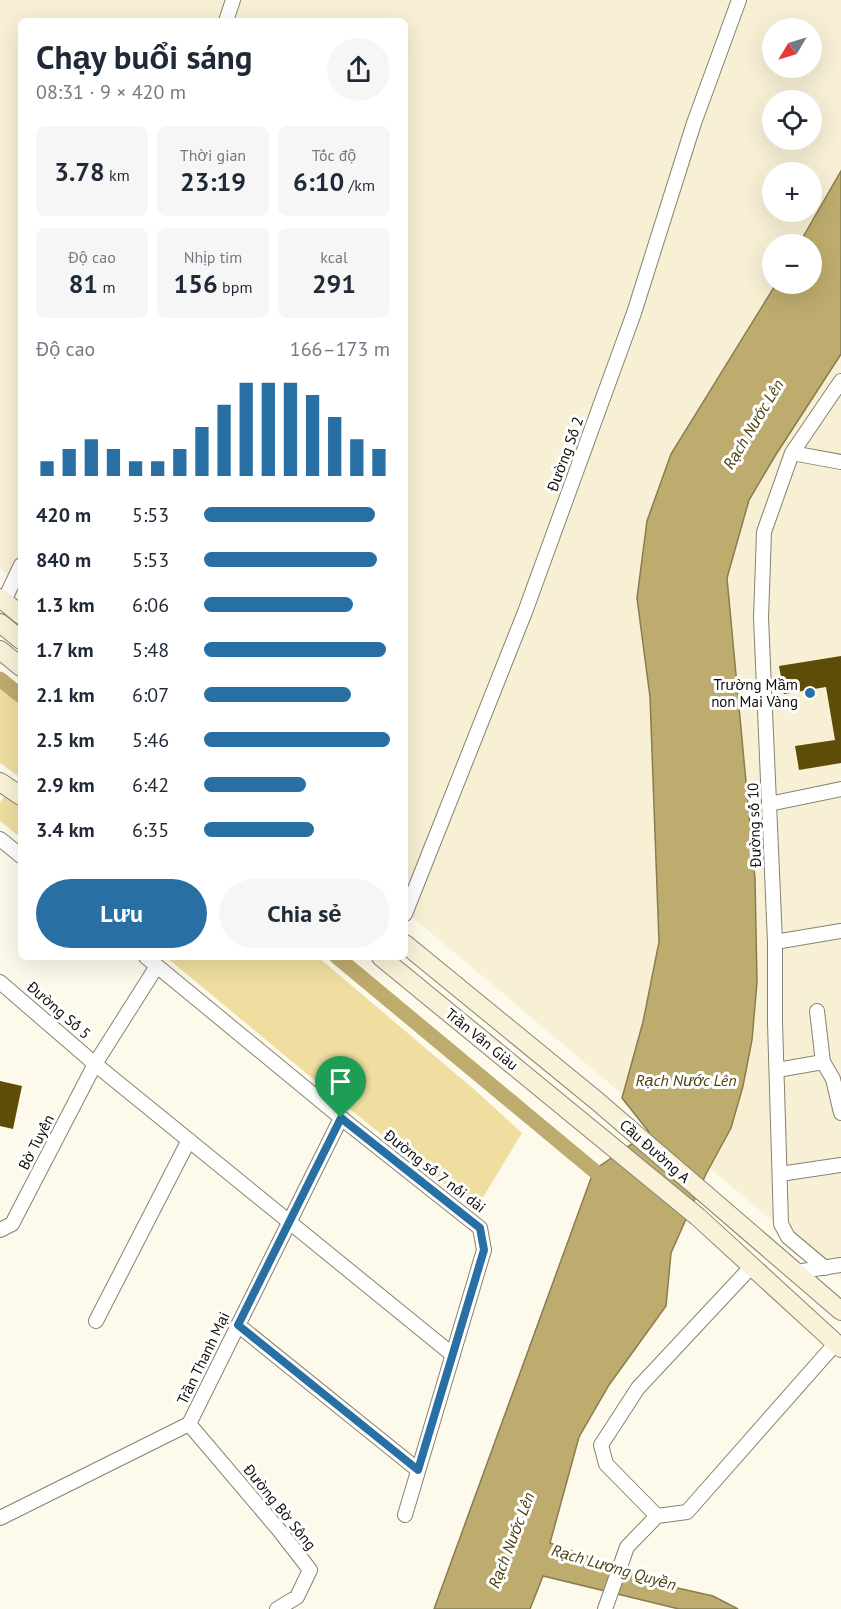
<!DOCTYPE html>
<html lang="vi">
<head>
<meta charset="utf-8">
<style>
  :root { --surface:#fff; --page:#f6f6f7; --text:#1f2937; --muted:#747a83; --accent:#2870a4 }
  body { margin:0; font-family:"PT Sans",sans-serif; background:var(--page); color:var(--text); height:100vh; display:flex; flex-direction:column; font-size:22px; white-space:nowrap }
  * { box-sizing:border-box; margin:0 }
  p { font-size:20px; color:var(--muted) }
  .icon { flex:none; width:33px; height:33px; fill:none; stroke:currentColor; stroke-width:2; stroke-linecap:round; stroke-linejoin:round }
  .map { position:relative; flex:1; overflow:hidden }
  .details { position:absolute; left:18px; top:18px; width:390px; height:942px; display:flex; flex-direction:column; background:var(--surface); border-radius:9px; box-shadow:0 6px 24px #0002 }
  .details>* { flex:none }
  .needle { width:39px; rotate:232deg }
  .tools { position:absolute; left:762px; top:18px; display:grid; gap:12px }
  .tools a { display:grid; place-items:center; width:60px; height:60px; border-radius:50%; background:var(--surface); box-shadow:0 6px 24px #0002; font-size:30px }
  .pin { position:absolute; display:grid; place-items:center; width:51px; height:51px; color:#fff; margin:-62px -26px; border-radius:50% 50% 50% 0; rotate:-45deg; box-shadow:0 0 6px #0007 }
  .pin .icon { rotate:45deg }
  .round { display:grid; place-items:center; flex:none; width:63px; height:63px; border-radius:32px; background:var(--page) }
  .head { display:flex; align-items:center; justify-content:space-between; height:102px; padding:0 18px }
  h1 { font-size:33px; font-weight:600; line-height:45px }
  .figures { display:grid; grid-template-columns:repeat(3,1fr); gap:9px; height:102px; padding:6px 18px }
  .figures div { display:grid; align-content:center; border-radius:9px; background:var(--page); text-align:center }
  .figures b { font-size:26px; font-weight:600 }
  .figures small { font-size:16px; font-weight:400 }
  .figures p { font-size:16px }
  .chart { height:168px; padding:12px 18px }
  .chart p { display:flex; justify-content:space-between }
  .chart svg { width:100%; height:108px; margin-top:6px; stroke:var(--accent); stroke-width:6 }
  .action { display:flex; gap:12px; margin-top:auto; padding:12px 18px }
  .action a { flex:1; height:69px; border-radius:36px; background:var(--accent); color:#fff; font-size:24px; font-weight:600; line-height:69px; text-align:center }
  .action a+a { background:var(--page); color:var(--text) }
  ul { padding:0 18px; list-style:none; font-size:20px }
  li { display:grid; grid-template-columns:96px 72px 1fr; align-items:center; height:45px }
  li i { height:15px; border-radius:8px; background:var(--accent) }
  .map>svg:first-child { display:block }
</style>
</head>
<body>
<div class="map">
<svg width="841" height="1609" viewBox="0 0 841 1609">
  <rect width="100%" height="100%" fill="#fefaeb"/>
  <path fill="#f7f0d5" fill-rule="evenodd" d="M 0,0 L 841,0 L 841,1279 L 405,911 L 405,21 L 21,21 L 21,586 L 0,568 ZM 772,28 L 812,28 L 812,68 L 772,68 ZM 772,100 L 812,100 L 812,140 L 772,140 ZM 772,172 L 812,172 L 812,212 L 772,212 ZM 772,244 L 812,244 L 812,284 L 772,284 Z"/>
  <path fill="#efdea0" d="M 0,687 L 21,706 L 21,778 L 0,763 Z
    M 6,794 L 21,801 L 21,838 L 0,821 L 0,802 Z
    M 166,957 L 318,957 L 476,1091 L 522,1133 L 476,1209 L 347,1107 Z"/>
  <path fill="#beac6e" stroke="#897c4f" stroke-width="1.5" d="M 841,171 L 841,354 L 775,456 L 749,500 L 727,578 L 755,879 L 757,982 L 752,1040 L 743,1086 L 731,1128 L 706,1174 L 671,1253 L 666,1306 L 609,1385 L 579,1437 L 550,1543 L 673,1587 L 713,1596 L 738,1609 L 679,1609 L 543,1576 L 530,1609 L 434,1609 L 594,1170 L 649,1132 L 622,1098 L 643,1022 L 659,942 L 650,697 L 637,598 L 647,521 L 671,454 L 776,284 L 812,284 L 812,244 L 799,244 Z"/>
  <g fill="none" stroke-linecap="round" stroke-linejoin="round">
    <path stroke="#beac6e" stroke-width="15" d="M 0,679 L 21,696
      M 337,957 L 609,1183"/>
  </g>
  <path fill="#5d4d08" d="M 841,656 L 841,763 L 799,770 L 795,746 L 835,740 L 826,687 L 784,694 L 779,666 Z
    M 0,1081 L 22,1086 L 13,1129 L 0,1126 Z"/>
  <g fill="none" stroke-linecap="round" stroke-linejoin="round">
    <defs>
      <path id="minor" d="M 226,21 L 233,0
        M 792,453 L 841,462
        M 4,601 L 21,565
        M 769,804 L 841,789
        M 0,839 L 21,856
        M 405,914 L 525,612 L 634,313 L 694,123 L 739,0
        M 775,942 L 841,931
        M 146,957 L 350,1125 L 480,1228 L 484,1250 L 405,1515
        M 0,982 L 95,1064 L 453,1355
        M 817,1011 L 823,1062
        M 777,1070 L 823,1062 L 833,1079 L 841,1113
        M 780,1174 L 841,1165
        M 0,1230 L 12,1224 L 95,1064 L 157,966
        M 752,1266 L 638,1388 L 601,1445 L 606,1464 L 657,1516 L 687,1512 L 836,1343
        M 825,1268 L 788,1237 L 781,1224 L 775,1022 L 775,942 L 761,618 L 764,532 L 792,453 L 841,381
        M 796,1272 L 841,1265
        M 96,1321 L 189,1140
        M 238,1325 L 418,1470
        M 189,1424 L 279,1530 L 310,1570 L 297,1597 L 277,1609
        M 0,1518 L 189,1424 L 341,1118
        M 605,1609 L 627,1547 L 657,1516"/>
      <path id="secondary" d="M 0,598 L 21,615
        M 0,623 L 21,640
        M 0,650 L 21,667
        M 0,782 L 21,796
        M 405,944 L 597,1101 L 841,1311
        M 381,957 L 698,1217 L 841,1348"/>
    </defs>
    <use href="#minor" stroke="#878271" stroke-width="16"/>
    <use href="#secondary" stroke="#878271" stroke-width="20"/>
    <use href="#minor" stroke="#fff" stroke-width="14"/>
    <use href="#secondary" stroke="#f9f2d8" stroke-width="18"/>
  </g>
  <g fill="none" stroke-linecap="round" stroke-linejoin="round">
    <defs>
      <path id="route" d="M 341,1118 L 480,1228 L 484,1250 L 418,1470 L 238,1325 Z"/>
    </defs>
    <use href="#route" stroke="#fff" stroke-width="12"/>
    <use href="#route" stroke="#2870a4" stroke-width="8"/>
  </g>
  <circle fill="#2870a4" stroke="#fff" stroke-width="2" cx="810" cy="693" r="6"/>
  <g text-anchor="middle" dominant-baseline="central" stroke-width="6" stroke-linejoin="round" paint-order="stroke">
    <g font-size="15" fill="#0e0c07" stroke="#fff">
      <text transform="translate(565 454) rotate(-70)">Đường Số 2</text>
      <text transform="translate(754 825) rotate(-92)">Đường số 10</text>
      <text transform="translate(59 1010) rotate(41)">Đường Số 5</text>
      <text transform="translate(482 1039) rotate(39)">Trần Văn Giàu</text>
      <text transform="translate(36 1142) rotate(-63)">Bờ Tuyến</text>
      <text transform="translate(655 1151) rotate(41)">Cầu Đường A</text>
      <text transform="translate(435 1171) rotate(38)">Đường số 7 nối dài</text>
      <text transform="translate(203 1358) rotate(-64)">Trần Thanh Mại</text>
      <text transform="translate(280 1507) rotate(51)">Đường Bờ Sông</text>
    </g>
    <g font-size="15" fill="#0e0c07" stroke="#fff" text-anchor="end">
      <text x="798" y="684">Trường Mầm<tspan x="798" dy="17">non Mai Vàng</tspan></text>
    </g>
    <g font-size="16" font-style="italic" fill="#4d410f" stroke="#fff">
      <text transform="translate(753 424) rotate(-59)">Rạch Nước Lên</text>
      <text x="686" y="1080">Rạch Nước Lên</text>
      <text transform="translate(511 1540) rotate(-69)">Rạch Nước Lên</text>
      <text transform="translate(614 1567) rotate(16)">Rạch Lương Quyền</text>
    </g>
  </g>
</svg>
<div class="tools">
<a><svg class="needle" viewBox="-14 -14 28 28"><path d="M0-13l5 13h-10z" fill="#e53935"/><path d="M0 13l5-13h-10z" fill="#747a83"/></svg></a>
<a><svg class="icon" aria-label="locate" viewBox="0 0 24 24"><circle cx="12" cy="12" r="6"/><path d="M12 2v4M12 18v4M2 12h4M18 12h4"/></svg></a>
<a>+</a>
<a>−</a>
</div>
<div class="pin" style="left:341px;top:1118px;background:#1e9e55"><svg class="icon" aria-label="arrive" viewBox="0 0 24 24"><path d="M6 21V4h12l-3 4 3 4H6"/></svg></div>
<section class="details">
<div class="head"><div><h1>Chạy buổi sáng</h1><p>08:31 · 9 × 420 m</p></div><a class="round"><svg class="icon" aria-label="share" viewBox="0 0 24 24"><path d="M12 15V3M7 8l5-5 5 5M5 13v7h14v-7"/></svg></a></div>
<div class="figures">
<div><b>3.78<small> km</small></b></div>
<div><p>Thời gian</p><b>23:19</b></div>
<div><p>Tốc độ</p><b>6:10<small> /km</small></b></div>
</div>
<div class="figures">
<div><p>Độ cao</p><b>81<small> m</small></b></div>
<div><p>Nhịp tim</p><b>156<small> bpm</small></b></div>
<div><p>kcal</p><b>291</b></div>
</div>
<div class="chart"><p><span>Độ cao</span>166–173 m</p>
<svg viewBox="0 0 160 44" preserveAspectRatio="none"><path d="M5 44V38M15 44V33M25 44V29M35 44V33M45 44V38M55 44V38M65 44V33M75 44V24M85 44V15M95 44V6M105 44V6M115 44V6M125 44V11M135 44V20M145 44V29M155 44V33"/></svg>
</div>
<ul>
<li><b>420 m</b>5:53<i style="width:92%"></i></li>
<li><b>840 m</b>5:53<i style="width:93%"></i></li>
<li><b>1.3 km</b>6:06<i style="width:80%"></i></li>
<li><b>1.7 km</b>5:48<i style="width:98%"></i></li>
<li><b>2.1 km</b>6:07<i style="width:79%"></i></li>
<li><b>2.5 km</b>5:46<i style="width:100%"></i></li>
<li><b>2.9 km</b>6:42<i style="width:55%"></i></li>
<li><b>3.4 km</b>6:35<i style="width:59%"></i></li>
</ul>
<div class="action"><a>Lưu</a><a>Chia sẻ</a></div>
</section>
</div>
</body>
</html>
